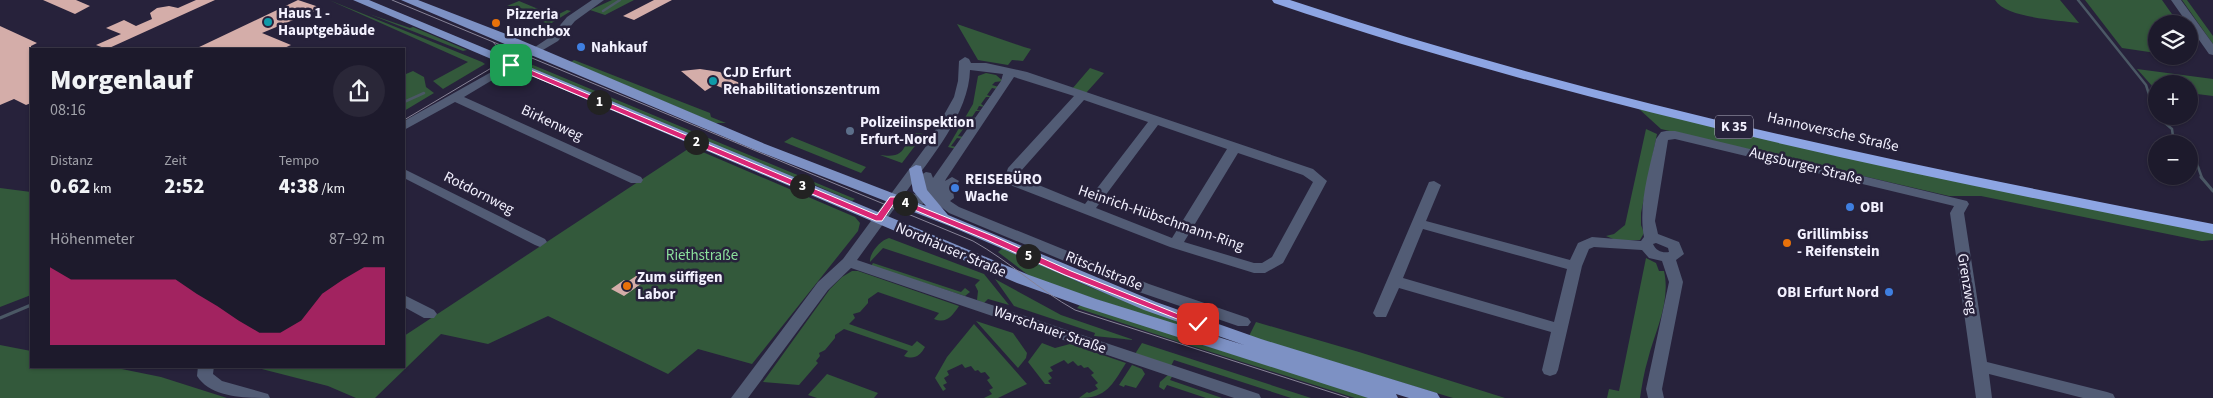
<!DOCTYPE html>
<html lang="de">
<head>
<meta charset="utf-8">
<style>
  :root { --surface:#1d1a2c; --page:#2a2738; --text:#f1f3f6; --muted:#a0a1a9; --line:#3b3848; --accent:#db2777 }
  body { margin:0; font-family:"Source Sans 3",sans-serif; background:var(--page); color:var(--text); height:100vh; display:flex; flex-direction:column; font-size:19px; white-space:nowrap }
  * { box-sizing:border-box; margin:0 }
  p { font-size:16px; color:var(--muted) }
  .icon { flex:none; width:28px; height:28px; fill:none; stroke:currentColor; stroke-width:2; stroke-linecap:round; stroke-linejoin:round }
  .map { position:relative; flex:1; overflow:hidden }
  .details { position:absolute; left:30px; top:48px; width:375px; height:320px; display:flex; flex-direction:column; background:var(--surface); border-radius:0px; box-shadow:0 1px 4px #0004,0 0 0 1px var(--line) }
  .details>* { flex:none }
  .tools { position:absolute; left:2148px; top:15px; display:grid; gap:10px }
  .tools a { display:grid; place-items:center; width:50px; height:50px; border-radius:50%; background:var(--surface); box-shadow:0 1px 4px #0004,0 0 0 1px var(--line); font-size:25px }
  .pin { position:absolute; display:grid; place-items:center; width:42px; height:42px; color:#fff; margin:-21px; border-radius:10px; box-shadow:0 2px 8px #0006 }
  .km { position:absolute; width:25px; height:25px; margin:-12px; border-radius:50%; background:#222; color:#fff; font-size:14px; line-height:25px; text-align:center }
  .round { display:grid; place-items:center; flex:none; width:52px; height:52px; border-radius:26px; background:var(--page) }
  .summary { display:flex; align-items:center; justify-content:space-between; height:85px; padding:0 20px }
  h1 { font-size:28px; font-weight:800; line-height:38px }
  .stats { display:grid; grid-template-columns:repeat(3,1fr); gap:8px; height:85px; padding:5px 20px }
  .stats div { display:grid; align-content:center }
  .stats b { font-size:21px; font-weight:800 }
  .stats small { font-size:14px; font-weight:400 }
  .stats p { font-size:14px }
  .chart { height:140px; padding:10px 20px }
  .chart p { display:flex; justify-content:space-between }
  .chart svg { width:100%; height:90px; margin-top:5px; fill:var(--accent); opacity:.7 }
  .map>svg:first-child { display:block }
</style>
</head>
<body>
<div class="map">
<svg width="2213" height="398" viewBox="0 0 2213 398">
  <rect width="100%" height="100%" fill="#27223b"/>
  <path fill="#33593b" d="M 329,0 L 482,62 L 485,64 L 443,89 L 433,81 L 468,62 Z
    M 612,0 L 634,0 L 605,15 L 590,10 Z
    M 1995,0 L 2060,0 L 2079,23 C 2057,20 2006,18 1995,0 Z
    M 2085,0 L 2162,0 L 2179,24 L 2156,24 L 2156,53 L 2122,48 Z
    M 2182,0 L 2187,0 L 2213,36 L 2213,44 Z
    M 519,1 L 555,16 L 567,10 L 571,11 L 550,24 L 543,22 L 548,19 L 515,6 L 507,6 Z
    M 369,14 L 410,28 L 413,27 L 467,50 L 463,51 Z
    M 957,24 L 1024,47 L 1031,49 L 1023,61 L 1012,60 L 1008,65 L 978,60 Z
    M 574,60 L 710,113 L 711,117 L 726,123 L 715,123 L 571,62 Z
    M 533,65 L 855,199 L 852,201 L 810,183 L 778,172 L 527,68 Z
    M 1090,68 L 1104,73 L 1086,93 L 1072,89 Z
    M 2137,69 L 2213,79 L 2213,96 L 2189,93 L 2189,84 L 2156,84 L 2156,88 L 2153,87 Z
    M 413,71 L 424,77 L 426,87 L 434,93 L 404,111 L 404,80 L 406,74 Z
    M 986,73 L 996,75 L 1003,81 L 995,82 L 992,85 L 999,87 L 997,89 L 992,88 L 987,95 L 992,97 L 986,97 L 981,104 L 985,107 L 979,106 L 977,110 L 982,111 L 976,111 L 972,117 L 977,118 L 976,120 L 970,119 L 965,126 L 971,128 L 964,128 L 958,136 L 964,137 L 963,139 L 957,138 L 951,146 L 957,147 L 956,149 L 948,147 L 973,104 L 978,76 Z
    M 1639,109 L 2201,230 L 2213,234 L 2213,240 L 2202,241 L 1981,196 L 1949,196 L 1661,129 Z
    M 1646,129 L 1657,134 L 1641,213 L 1641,225 L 1644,233 L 1640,240 L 1618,241 L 1606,236 L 1614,234 L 1625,225 Z
    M 917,133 L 924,134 L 902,163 L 880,155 C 911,160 900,140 917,133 Z
    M 792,137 L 866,167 L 861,173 L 784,142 Z
    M 691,147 L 855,217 L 860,223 L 858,231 L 752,364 L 698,349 L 668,374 L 548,316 L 488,344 L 441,334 L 375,398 L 356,398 L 328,386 L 250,366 L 404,366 L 404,336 Z
    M 0,188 L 31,192 L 31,295 L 0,307 Z
    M 889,238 L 984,274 L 1009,305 L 988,299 L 984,303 L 977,300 L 978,291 L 975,285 L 980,280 L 883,248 L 870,262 C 869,253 881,240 889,238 Z
    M 1003,248 L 1092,288 L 1192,326 L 1189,330 L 1032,278 L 998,252 Z
    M 1646,258 L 1656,263 L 1659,271 L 1664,271 C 1671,302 1655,331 1648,359 C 1644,372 1642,385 1640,398 L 1607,398 L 1609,389 L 1619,391 Z
    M 873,263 L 961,292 L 965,288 L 970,292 L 965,296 L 871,266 Z
    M 852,271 L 858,271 L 959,306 C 952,316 947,324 934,319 L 939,313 L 878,292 L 868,299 L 868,303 L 860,312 L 853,314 L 855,318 L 849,324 L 912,346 L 917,341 L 925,347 C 920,356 914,360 904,356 L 908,351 L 844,329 L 835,335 L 835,338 L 825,350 L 819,353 L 820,356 L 816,361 L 818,363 L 799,385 L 763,382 L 830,289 L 842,277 Z
    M 995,279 L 1061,315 L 1134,340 L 1094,336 L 1095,333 L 1014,306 Z
    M 1080,305 L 1185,338 L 1182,343 L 1077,308 Z
    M 976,321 L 1013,333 L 1027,353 L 1026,358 L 1018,368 Z
    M 1256,322 L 1359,352 L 1505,398 L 1453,398 L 1249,336 Z
    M 974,324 L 1027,384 L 998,398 L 984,398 L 992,394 L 989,390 L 993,388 L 987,380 L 990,378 L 985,372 L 981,373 L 978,370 L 975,371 L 971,366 L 965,368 L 962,364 L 947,371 L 949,375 L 944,378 L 947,383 L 943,385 L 946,389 L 943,391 L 935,378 L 947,357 Z
    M 1191,341 L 1373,398 L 1355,398 L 1189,345 Z
    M 1042,343 L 1055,348 L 1070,344 L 1126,363 C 1112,385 1107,398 1079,398 L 1087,392 L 1089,393 L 1098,389 L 1095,385 L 1098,383 L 1091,375 L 1094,373 L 1088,367 L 1084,368 L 1081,365 L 1078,366 L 1073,361 L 1068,364 L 1064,360 L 1050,367 L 1053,371 L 1048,373 L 1052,378 L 1048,381 L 1051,384 L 1045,384 L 1028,362 Z
    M 1142,343 L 1311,398 L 1291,398 L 1174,360 L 1171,366 L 1135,354 Z
    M 0,345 L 31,351 L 31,366 L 107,366 L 161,377 L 227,398 L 0,398 Z
    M 1132,365 L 1142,369 L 1145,374 L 1136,388 L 1125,385 L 1124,387 L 1119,385 Z
    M 827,374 L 878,393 L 874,398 L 817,398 L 808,395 Z
    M 1168,375 L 1173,375 L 1170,380 L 1222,398 L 1206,398 L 1167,385 L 1164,390 L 1159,387 L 1160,382 Z"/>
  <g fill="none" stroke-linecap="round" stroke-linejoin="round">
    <path stroke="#4b5865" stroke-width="2.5" d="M 2078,0 L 2146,85 L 2156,116
      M 603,11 L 620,0
      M 404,102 L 424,93
      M 2157,116 L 2172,129 L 2174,144
      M 2189,156 L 2197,164 L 2202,178"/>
    <path stroke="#4b5865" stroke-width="3" d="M 2201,177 L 2213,191
      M 0,318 L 31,305"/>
  </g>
  <path fill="#d4ada9" d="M 43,0 L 76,0 L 90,6 L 75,14 Z
    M 196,0 L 215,0 L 107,49 L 96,45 L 121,34 L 106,28 L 124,20 L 136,26 L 152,19 L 150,13 L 157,8 L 169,6 L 178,8 Z
    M 298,0 L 322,8 L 262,33 L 291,45 L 282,49 L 195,49 Z
    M 654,0 L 672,0 L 634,20 L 623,16 Z
    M 0,26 L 37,43 L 31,46 L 31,103 L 26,105 L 14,99 L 0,105 Z
    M 700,69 L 720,72 L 728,78 L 747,86 L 735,93 L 715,85 L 705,91 L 681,71 Z
    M 639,274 L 648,279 L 624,296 L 611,289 L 624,280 L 627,282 Z"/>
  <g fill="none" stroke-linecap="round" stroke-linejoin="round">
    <path fill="#525c75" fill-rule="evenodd" d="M 592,0 L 604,0 L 575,21 L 558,41 L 464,97 L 641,177 L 643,180 L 641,183 L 631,183 L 455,102 L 404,130 L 404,121 L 532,49 L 550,37 L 567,17 Z
      M 2171,0 L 2181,0 L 2213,44 L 2213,55 L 2209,54 Z
      M 965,57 L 969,59 L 971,63 L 986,63 L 1027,72 L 1313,169 L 1327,181 L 1283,263 L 1265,273 L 1254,273 L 1170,247 L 1010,185 L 1005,177 L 1008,168 L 1074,96 L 1014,77 L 946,179 L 945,181 L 952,177 L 959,181 L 953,190 L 954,198 L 950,201 L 959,207 L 1149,284 L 1248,318 L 1251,322 L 1248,326 L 1238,326 L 1139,292 L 949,213 L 936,203 L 928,202 L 922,204 L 902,198 L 857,260 L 1259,394 L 1261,398 L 1234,398 L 851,268 L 828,290 L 748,398 L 731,398 L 818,282 L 843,259 L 927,145 L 954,97 L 958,81 L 959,61 ZM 970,70 L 1003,74 L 1001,81 L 933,178 L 931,173 L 926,172 L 919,176 L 919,186 L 924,196 L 906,192 C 931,158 969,113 970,70 ZM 1084,100 L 1148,122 L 1085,204 L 1019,177 L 1020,172 ZM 1158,125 L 1227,149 L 1172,238 L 1096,208 ZM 1238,153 L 1303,175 L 1313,182 L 1272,257 L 1262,263 L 1254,263 L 1184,242 Z
      M 1666,131 L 1675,131 L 1967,201 L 1969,204 L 1964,213 L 1987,362 L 2107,392 L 2113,394 L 2115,398 L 2083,398 L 1989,374 L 1992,398 L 1976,398 L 1950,213 L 1954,206 L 1675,139 L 1668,140 L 1655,221 L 1658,234 L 1679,242 L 1684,254 L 1676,260 L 1683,282 L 1662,389 L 1664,398 L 1648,398 L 1646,389 L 1669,282 L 1662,261 L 1649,258 L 1642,250 L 1594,247 L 1589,249 L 1582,266 L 1558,370 L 1556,374 L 1550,376 L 1544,374 L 1542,370 L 1551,332 L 1399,288 L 1386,317 L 1376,317 L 1373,313 L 1429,182 L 1434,181 L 1441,185 L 1426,221 L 1570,260 L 1578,243 L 1592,237 L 1641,241 L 1644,237 C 1638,205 1649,171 1656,139 L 1661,132 ZM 1423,229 L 1567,269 L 1554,322 L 1403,278 ZM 1656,243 L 1668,248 L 1669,252 C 1662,253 1656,251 1653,244 Z
      M 404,169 L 545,239 L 547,242 L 540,247 L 535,245 L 404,178 Z
      M 404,295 L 434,310 L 437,314 L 434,318 L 424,318 L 404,307 Z
      M 198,366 L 214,366 L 213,374 L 222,381 L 268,394 L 270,398 C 246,398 211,398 197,376 Z"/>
    <path fill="#7d91c4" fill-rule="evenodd" d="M 353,0 L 369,0 L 1029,275 L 1096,299 L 1244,345 L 1144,310 L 952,227 L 755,150 L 401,0 L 418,0 L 506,34 L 765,144 L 926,206 L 913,191 L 909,169 L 916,165 L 921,166 L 927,190 L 948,215 L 1156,302 L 1261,339 L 1437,393 L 1440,398 L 1409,398 L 1396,394 L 1398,398 L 1368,398 L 1084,307 L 1017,283 Z"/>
    <path fill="#8da5e3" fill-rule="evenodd" d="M 1272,0 L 1290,0 C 1590,100 1902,164 2213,224 L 2213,234 C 1897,172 1579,106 1274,3 Z"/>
    <path stroke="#878397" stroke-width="1" d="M 392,0 L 973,241 C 1009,261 1039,290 1075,310 L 1349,398
      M 404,120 L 493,67 L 501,56 L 500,50 L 493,42"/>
  </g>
  <path fill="#db2777" stroke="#fff" d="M 509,63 L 514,63 L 877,215 L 890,197 L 896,197 L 993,236 L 1071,271 L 1203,324 L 1198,327 L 1195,326 L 1065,275 L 987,240 L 895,202 L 882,221 L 876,221 L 509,66 Z"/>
  <g fill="#0f9aa8" stroke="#27223b" stroke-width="2">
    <circle cx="268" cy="22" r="5"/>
    <circle cx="713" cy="81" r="5"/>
  </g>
  <g fill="#e8710a" stroke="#27223b" stroke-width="2">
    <circle cx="496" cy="23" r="5"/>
    <circle cx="1787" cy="243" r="5"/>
    <circle cx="627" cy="286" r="5"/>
  </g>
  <g fill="#3f7fe0" stroke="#27223b" stroke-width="2">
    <circle cx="581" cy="47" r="5"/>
    <circle cx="955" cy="188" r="5"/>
    <circle cx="1850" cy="207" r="5"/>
    <circle cx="1889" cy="292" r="5"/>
  </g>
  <circle fill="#5c6f8a" stroke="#27223b" stroke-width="2" cx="850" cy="131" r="5"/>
  <g text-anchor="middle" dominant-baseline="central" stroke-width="5" stroke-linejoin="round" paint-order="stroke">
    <rect fill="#27223b" stroke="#b5b2c4" stroke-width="1" x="1715" y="115.5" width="38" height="23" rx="4"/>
    <g font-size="14" font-weight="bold" fill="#f2f0fe">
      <text x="1734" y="127">K 35</text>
    </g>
    <g font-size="15" font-weight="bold" fill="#f2f0fe" stroke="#27223b" text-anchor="start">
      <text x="278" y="13">Haus 1 -<tspan x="278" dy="17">Hauptgebäude</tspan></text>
      <text x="506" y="14">Pizzeria<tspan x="506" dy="17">Lunchbox</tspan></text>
      <text x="591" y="47">Nahkauf</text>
      <text x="723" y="72">CJD Erfurt<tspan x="723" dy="17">Rehabilitationszentrum</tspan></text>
      <text x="860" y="122">Polizeiinspektion<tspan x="860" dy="17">Erfurt-Nord</tspan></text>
      <text x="965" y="179">REISEBÜRO<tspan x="965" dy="17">Wache</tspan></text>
      <text x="1860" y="207">OBI</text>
      <text x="1797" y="234">Grillimbiss<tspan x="1797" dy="17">- Reifenstein</tspan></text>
      <text x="637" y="277">Zum süffigen<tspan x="637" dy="17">Labor</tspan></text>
      <text x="1879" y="292" text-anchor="end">OBI Erfurt Nord</text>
    </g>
    <g font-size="15" fill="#f2f0fe" stroke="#27223b">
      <text transform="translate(552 123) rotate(25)">Birkenweg</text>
      <text transform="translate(1833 132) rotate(13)">Hannoversche Straße</text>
      <text transform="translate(1806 166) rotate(14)">Augsburger Straße</text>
      <text transform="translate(479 193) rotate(27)">Rotdornweg</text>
      <text transform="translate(1161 218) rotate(19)">Heinrich-Hübschmann-Ring</text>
      <text transform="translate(951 250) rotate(23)">Nordhäuser Straße</text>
      <text transform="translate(1104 271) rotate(22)">Ritschlstraße</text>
      <text transform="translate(1967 284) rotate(81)">Grenzweg</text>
      <text transform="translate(1050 330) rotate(19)">Warschauer Straße</text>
    </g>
    <g font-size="15" fill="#8bdf9c" stroke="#27223b">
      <text x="702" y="255">Riethstraße</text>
    </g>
  </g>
</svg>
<div class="tools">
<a><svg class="icon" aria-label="layers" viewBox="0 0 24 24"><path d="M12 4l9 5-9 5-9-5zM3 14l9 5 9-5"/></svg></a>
<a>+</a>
<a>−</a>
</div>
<div class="pin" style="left:511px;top:65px;background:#1e9e55"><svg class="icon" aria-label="arrive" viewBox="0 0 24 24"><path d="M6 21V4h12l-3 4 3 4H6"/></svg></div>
<div class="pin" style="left:1198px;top:324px;background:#d93025"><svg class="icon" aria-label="check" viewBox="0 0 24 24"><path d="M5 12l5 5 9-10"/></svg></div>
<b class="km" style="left:599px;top:102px">1</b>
<b class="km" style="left:696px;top:142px">2</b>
<b class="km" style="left:802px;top:186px">3</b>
<b class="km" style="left:905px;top:203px">4</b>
<b class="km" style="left:1028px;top:256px">5</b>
<section class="details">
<div class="summary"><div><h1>Morgenlauf</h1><p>08:16</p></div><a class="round"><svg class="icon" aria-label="share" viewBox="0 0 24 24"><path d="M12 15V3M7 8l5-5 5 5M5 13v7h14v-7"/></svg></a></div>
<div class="stats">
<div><p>Distanz</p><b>0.62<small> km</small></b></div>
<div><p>Zeit</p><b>2:52</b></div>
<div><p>Tempo</p><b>4:38<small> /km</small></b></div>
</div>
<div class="chart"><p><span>Höhenmeter</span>87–92 m</p>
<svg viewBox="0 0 160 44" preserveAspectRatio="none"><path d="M0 44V6L10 12L20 12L30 12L40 12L50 12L60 12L70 19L80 25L90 32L100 38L110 38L120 32L130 19L140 12L150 6L160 6V44z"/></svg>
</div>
</section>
</div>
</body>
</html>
